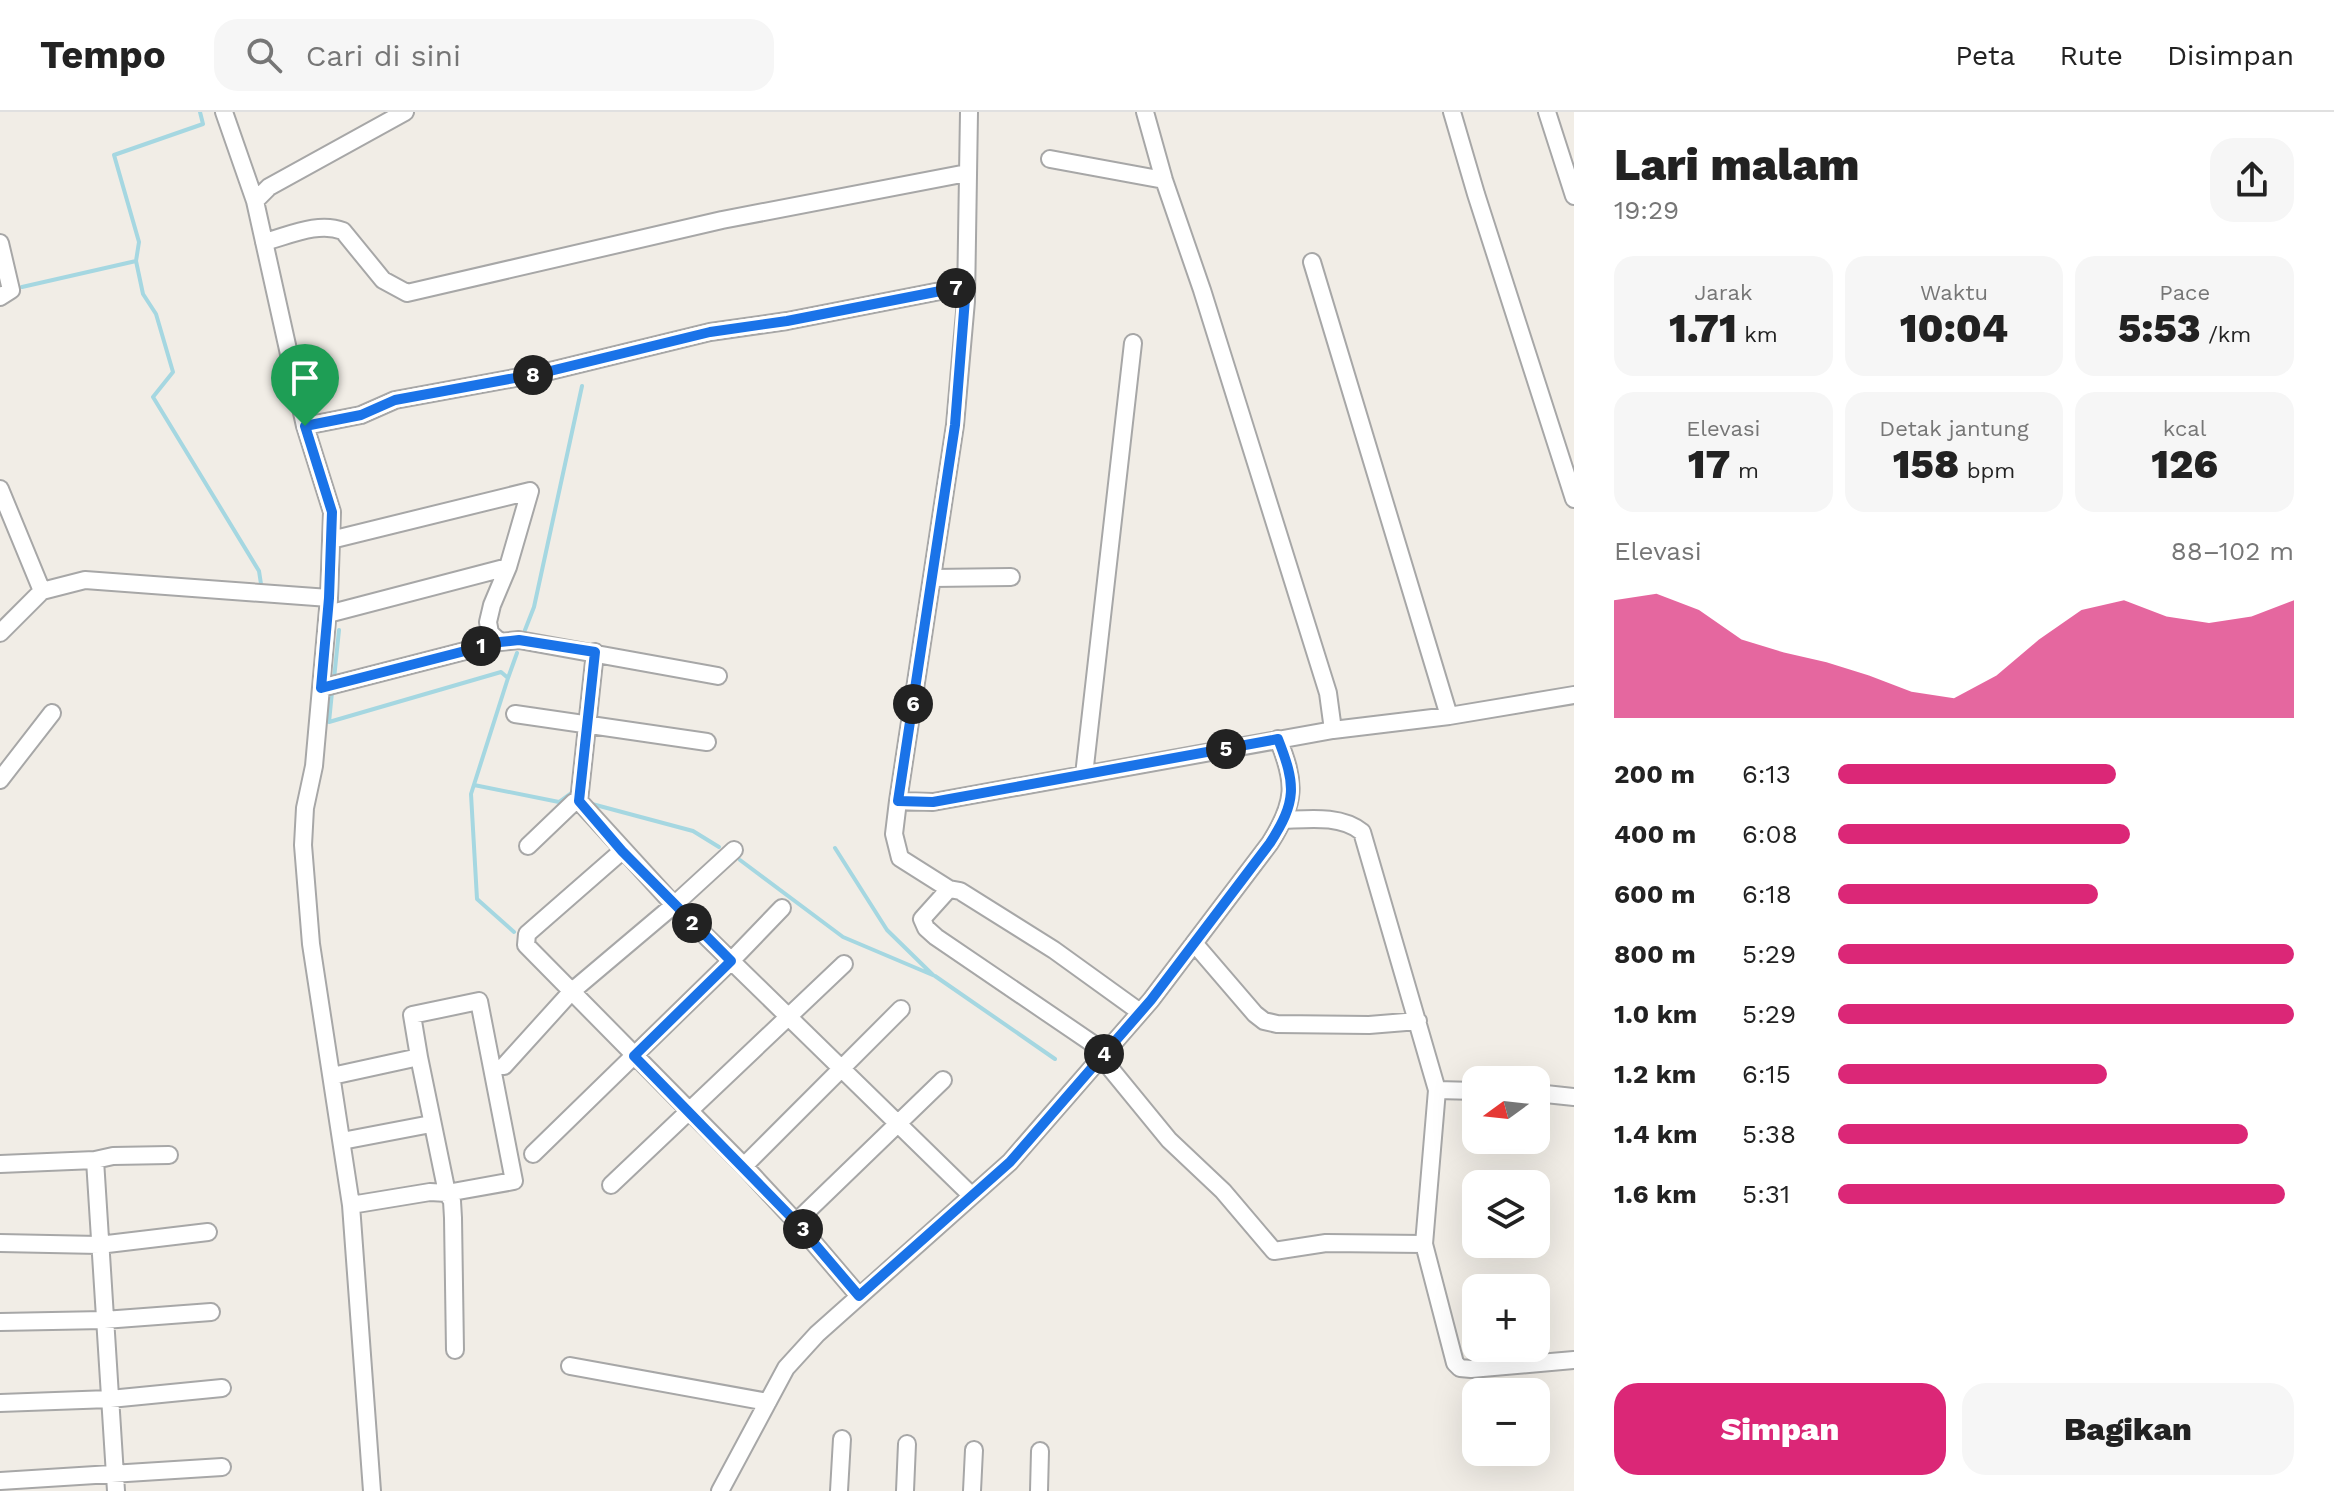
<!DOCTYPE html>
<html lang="id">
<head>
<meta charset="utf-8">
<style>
  :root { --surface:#fff; --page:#f6f6f6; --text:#222; --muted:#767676; --line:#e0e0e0; --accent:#db2777 }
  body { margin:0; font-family:"Work Sans",sans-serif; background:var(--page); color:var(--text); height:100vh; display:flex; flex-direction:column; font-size:30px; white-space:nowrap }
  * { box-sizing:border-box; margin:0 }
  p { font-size:26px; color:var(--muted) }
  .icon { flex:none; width:44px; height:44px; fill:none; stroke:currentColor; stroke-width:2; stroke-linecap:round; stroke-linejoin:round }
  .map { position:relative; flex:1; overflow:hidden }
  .panel { display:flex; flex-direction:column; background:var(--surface); width:760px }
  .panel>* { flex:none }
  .needle { width:52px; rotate:255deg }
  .controls { position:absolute; left:1462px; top:954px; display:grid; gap:16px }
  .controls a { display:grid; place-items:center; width:88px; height:88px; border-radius:16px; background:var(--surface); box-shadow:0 8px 32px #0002; font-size:40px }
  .pin { position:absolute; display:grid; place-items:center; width:68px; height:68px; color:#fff; margin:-82px -34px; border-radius:50% 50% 50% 0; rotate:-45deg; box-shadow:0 0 8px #0007 }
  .pin .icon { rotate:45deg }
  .km { position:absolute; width:40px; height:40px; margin:-20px; border-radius:50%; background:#222; color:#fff; font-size:22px; line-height:40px; text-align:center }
  .round { display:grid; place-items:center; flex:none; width:84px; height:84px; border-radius:24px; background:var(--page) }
  .head { display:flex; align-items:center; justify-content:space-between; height:136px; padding:0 40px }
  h1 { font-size:44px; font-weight:800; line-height:60px }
  .figures { display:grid; grid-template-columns:repeat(3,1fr); gap:12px; height:136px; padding:8px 40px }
  .figures div { display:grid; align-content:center; border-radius:20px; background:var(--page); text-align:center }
  .figures b { font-size:40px; font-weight:800 }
  .figures small { font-size:22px; font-weight:400 }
  .figures p { font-size:22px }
  .chart { height:224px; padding:16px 40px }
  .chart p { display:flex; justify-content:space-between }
  .chart svg { width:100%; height:144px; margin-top:8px; fill:var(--accent); opacity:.7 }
  .primary-button { display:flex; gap:16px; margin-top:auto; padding:16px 40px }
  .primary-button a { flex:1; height:92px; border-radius:24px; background:var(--accent); color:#fff; font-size:32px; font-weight:800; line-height:92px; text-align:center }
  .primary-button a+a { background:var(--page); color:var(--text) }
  ul { padding:0 40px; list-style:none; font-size:26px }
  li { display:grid; grid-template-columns:128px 96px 1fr; align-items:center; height:60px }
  li i { height:20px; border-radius:10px; background:var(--accent) }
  header { display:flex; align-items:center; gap:48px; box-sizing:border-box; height:112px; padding:0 40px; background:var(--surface); border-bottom:2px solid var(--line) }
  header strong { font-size:38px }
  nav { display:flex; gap:44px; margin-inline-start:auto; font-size:28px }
  .search { width:560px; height:72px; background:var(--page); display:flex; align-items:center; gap:20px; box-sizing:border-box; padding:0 28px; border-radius:24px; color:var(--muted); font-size:30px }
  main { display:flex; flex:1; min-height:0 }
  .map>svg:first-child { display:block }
</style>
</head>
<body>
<header>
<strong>Tempo</strong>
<div class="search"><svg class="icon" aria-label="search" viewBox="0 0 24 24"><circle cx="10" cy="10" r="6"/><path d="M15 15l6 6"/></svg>Cari di sini</div>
<nav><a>Peta</a><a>Rute</a><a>Disimpan</a></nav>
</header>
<main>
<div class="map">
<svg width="1574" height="1379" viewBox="0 0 1574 1379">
  <rect width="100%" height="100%" fill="#f1ede6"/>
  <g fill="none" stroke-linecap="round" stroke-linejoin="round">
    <path stroke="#a5d7e1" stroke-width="4" d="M 200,0 L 203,12 L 114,43 L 139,130 L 136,149 L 143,182 L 156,202 L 173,260 L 153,285 L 259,459 L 261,472
      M 22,175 L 136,149
      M 525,518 L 534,495 L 582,274
      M 508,566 L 471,682 L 477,787 L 514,820
      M 334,567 L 339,518
      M 332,580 L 329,610 L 501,560 L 508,566 L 517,541
      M 474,673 L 559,690 L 574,679
      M 592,692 L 693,719 L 719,735
      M 835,736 L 887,818 L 933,863
      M 740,748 L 843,825 L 935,864 L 1055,947"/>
    <defs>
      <path id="minor" d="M 224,0 L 255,89
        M 969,0 L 966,189 L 955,313 L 898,689 L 933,690 L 1333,618 L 1328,581 L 1202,178 L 1164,68 L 1145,0
        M 1452,0 L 1476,82 L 1574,387
        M 1547,0 L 1574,84
        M 1050,47 L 1164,68
        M 264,130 C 288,124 318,109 343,119 L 383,168 L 407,181 L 722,108 L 967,61
        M 0,131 L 11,178 L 0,185
        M 1312,150 L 1449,604
        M 305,314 L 361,303 L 395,288 L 542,261 L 710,220 L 787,209 L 966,174
        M 0,377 L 42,479
        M 331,428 L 530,379 L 508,455 L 492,493 L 488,510 L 490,521 L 500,530
        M 933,466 L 1011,465
        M 328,502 L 508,455
        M 0,521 L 42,479 L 85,468 L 329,486
        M 321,576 L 500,530 L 519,528 L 718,564
        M 515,602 L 707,630
        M 1333,618 L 1449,604 L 1574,583
        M 1084,663 L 1133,231
        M 0,668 L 52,601
        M 579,689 L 595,540
        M 898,689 L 894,722 L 900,746 L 949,777
        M 1285,708 C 1309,707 1341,703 1362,720 L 1437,978 L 1424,1132 L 1455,1251 L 1460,1256 L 1471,1257 L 1574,1248
        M 528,734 L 574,690 L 579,689 L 674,793 L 972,1084
        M 622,739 L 527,822 L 526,833 L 744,1054 L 796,1110 L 859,1184
        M 1194,831 L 1255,902 L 1264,909 L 1277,912 L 1369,913 L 1418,909
        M 1105,940 L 936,825 L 926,816 L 922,807 L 949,777 L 960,779 L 1054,838 L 1140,900
        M 1101,945 L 1169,1028 L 1223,1079 L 1274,1139 L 1326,1131 L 1424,1132
        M 504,954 L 571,880 L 674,793 L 734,738
        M 332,964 L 419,945 L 412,903 L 479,889 L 514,1069 L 447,1081 L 419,945
        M 1437,978 L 1476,979
        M 1536,981 L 1574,985
        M 342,1029 L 431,1012
        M 533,1042 L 731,849 L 782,796
        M 0,1052 L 95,1048
        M 744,1054 L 901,897
        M 611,1073 L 844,852
        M 351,1093 L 430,1080 L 447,1081 L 452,1089 L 453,1106 L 455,1238
        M 796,1110 L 943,968
        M 0,1131 L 99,1133 L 208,1120
        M 0,1210 L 104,1208 L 211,1200
        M 570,1254 L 768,1290
        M 0,1291 L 110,1287 L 222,1276
        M 0,1369 L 222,1355
        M 116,1379 L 95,1048 L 113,1044 L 169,1043
        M 372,1379 L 351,1093 L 311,832 L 303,733 L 305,696 L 314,654 L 329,486 L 332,400 L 305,314 L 255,89 L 269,75 L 405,0
        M 720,1379 L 786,1256 L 817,1222 L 1010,1050 L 1151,888 L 1270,731 C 1296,690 1296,671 1278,627
        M 839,1379 L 842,1327
        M 905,1379 L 907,1332
        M 972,1379 L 974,1338
        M 1039,1379 L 1040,1339"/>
    </defs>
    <use href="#minor" stroke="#a7a7a7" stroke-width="20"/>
    <use href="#minor" stroke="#fff" stroke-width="16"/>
  </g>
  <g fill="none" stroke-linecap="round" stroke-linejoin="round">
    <defs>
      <path id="route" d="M 966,174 L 955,313 L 898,689 L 933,690 L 1278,627 C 1296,673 1297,689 1270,731 L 1151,888 L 1010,1050 L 859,1184 L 796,1110 L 634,944 L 731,849 L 622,739 L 579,689 L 595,540 L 519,528 L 500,530 L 321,576 L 329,486 L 332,400 L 305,314 L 361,303 L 395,288 L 542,261 L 710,220 L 787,209 Z"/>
    </defs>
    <use href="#route" stroke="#fff" stroke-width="16"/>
    <use href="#route" stroke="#1a73e8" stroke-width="10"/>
  </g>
</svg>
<div class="controls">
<a><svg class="needle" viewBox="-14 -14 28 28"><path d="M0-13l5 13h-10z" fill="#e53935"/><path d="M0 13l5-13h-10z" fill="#767676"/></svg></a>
<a><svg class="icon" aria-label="layers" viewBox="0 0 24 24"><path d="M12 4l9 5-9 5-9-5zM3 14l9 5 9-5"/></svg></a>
<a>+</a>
<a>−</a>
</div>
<div class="pin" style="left:305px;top:314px;background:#1e9e55"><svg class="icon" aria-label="arrive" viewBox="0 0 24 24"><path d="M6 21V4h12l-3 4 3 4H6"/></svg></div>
<b class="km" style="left:481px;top:534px">1</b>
<b class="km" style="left:692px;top:811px">2</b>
<b class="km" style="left:803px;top:1117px">3</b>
<b class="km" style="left:1104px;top:942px">4</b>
<b class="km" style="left:1226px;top:637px">5</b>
<b class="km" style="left:913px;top:592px">6</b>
<b class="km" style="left:956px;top:176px">7</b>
<b class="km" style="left:533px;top:263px">8</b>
</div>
<section class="panel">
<div class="head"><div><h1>Lari malam</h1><p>19:29</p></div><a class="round"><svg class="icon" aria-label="share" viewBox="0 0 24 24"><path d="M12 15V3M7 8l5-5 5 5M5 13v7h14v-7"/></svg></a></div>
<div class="figures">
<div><p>Jarak</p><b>1.71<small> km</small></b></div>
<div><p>Waktu</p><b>10:04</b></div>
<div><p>Pace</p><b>5:53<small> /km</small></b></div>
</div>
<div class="figures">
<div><p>Elevasi</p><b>17<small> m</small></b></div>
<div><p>Detak jantung</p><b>158<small> bpm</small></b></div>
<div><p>kcal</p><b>126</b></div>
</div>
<div class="chart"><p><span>Elevasi</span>88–102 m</p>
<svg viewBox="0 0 160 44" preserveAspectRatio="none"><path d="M0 44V8L10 6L20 11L30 20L40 24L50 27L60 31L70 36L80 38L90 31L100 20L110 11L120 8L130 13L140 15L150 13L160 8V44z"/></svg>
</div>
<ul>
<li><b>200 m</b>6:13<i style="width:61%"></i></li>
<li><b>400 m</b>6:08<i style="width:64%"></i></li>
<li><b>600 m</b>6:18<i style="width:57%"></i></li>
<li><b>800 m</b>5:29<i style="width:100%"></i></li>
<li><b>1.0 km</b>5:29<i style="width:100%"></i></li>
<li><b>1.2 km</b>6:15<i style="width:59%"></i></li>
<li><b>1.4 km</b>5:38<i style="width:90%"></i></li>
<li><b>1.6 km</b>5:31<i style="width:98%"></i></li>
</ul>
<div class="primary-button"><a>Simpan</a><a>Bagikan</a></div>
</section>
</main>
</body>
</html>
